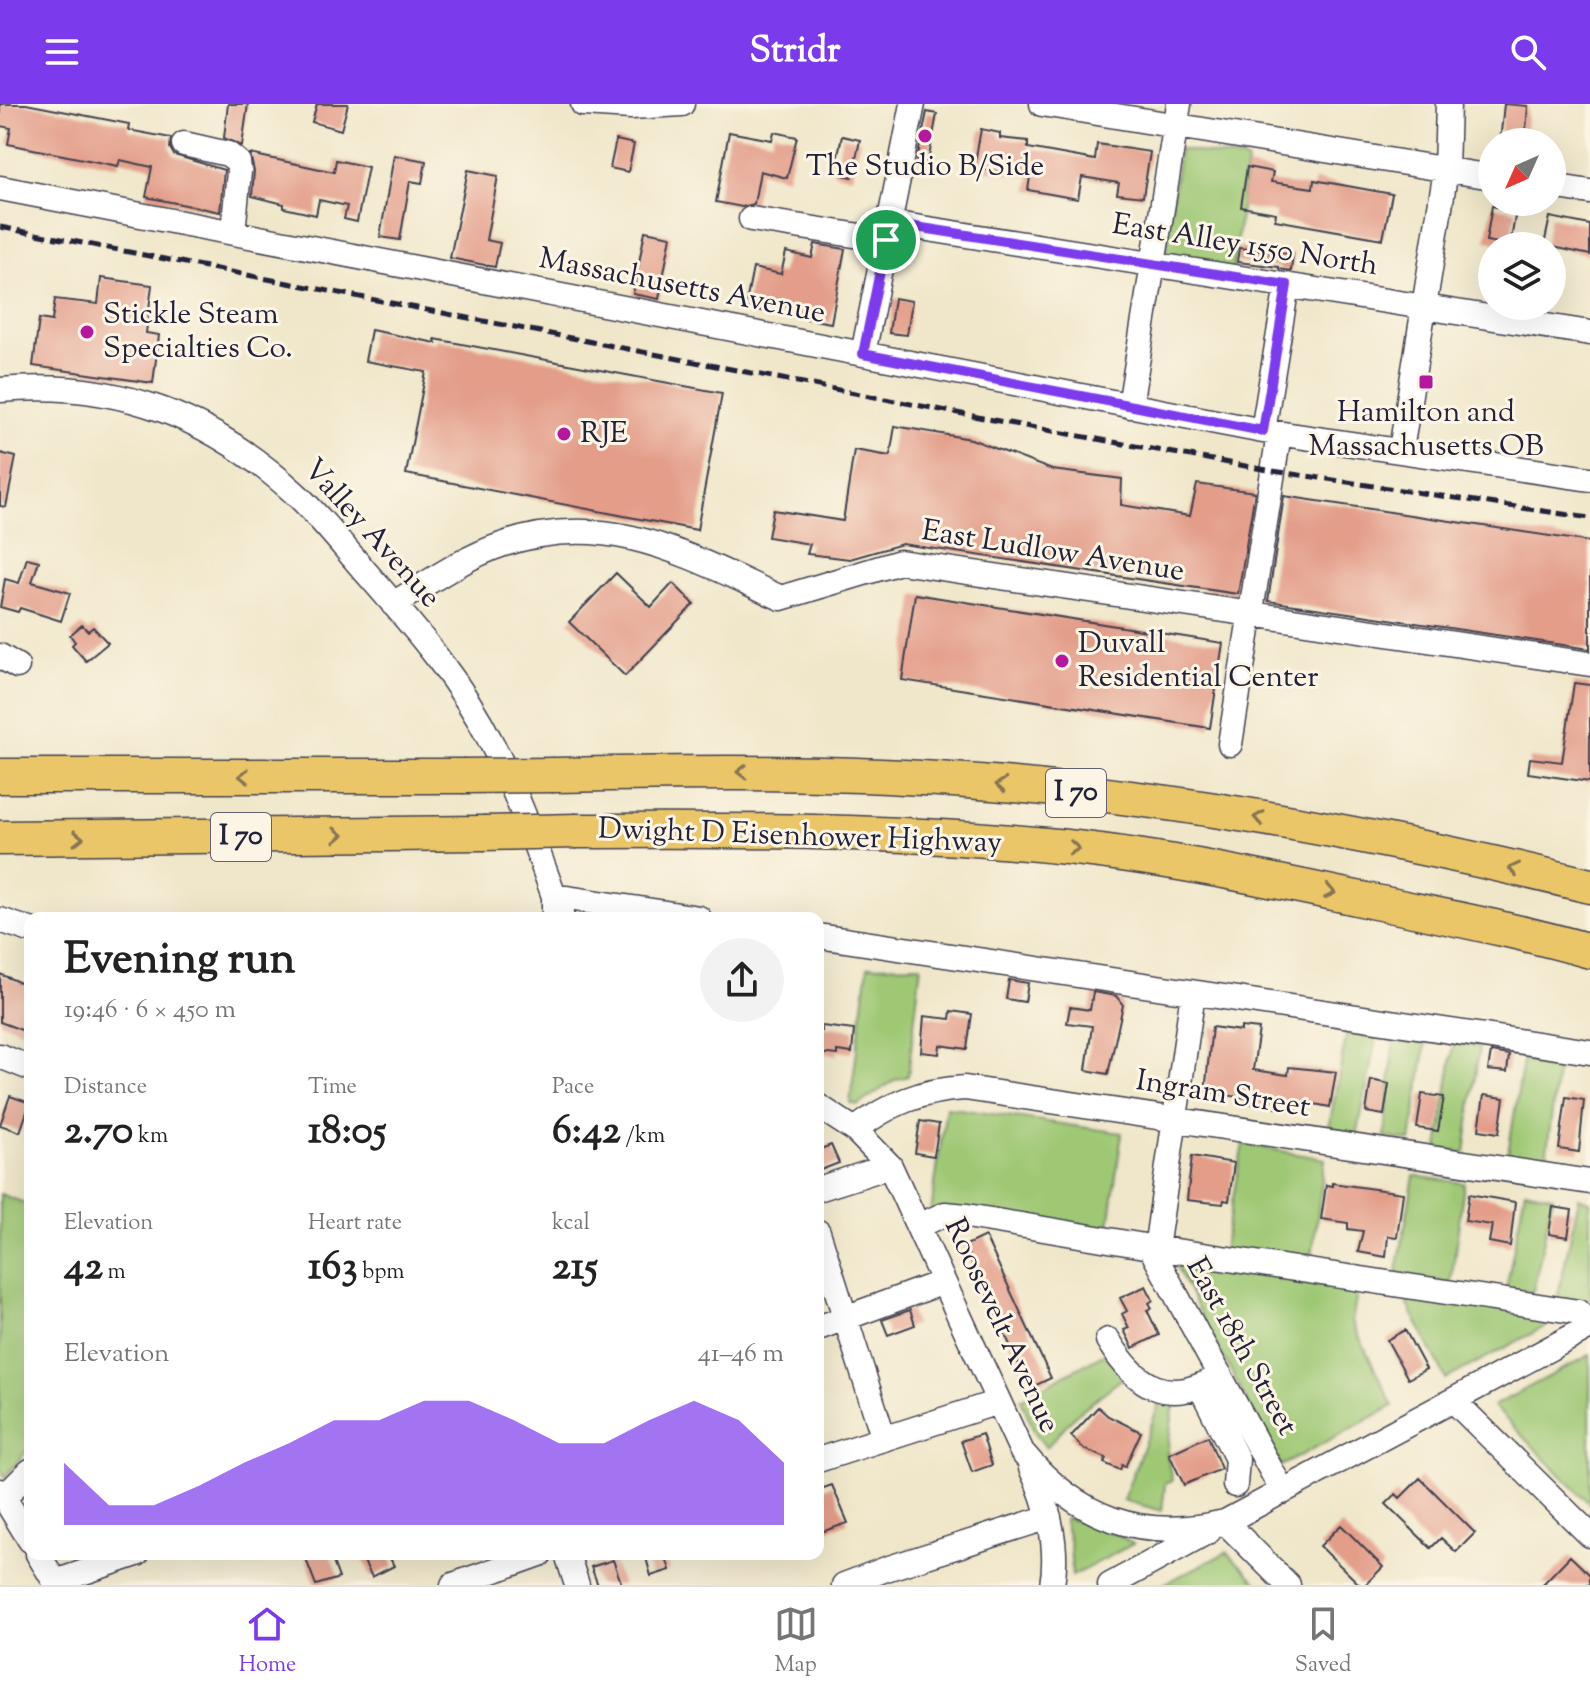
<!DOCTYPE html>
<html lang="en">
<head>
<meta charset="utf-8">
<style>
  :root { --surface:#fff; --page:#f2f2f2; --text:#222; --muted:#767676; --line:#e0e0e0; --accent:#7c3aed }
  body { margin:0; font-family:"Sorts Mill Goudy",serif; background:var(--page); color:var(--text); height:100vh; display:flex; flex-direction:column; font-size:30px; white-space:nowrap }
  * { box-sizing:border-box; margin:0 }
  p { font-size:26px; color:var(--muted) }
  .icon { flex:none; width:44px; height:44px; fill:none; stroke:currentColor; stroke-width:2; stroke-linecap:round; stroke-linejoin:round }
  .map { position:relative; flex:1; overflow:hidden }
  .side { position:absolute; left:24px; top:808px; width:800px; height:648px; display:flex; flex-direction:column; background:var(--surface); border-radius:16px; box-shadow:0 8px 32px #0002 }
  .side>* { flex:none }
  .needle { width:52px; rotate:225deg }
  .fabs { position:absolute; left:1478px; top:24px; display:grid; gap:16px }
  .fabs a { display:grid; place-items:center; width:88px; height:88px; border-radius:50%; background:var(--surface); box-shadow:0 8px 32px #0002; font-size:40px }
  .pin { position:absolute; display:grid; place-items:center; width:68px; height:68px; color:#fff; margin:-34px; border:4px solid #fff; border-radius:50%; box-shadow:0 2px 8px #0007 }
  .round { display:grid; place-items:center; flex:none; width:84px; height:84px; border-radius:42px; background:var(--page) }
  .overview { display:flex; align-items:center; justify-content:space-between; height:136px; padding:0 40px }
  h1 { font-size:44px; font-weight:700; line-height:60px }
  .stats { display:grid; grid-template-columns:repeat(3,1fr); gap:12px; height:136px; padding:8px 40px }
  .stats div { display:grid; align-content:center }
  .stats b { font-size:40px; font-weight:700 }
  .stats small { font-size:22px; font-weight:400 }
  .stats p { font-size:22px }
  .chart { height:224px; padding:16px 40px }
  .chart p { display:flex; justify-content:space-between }
  .chart svg { width:100%; height:144px; margin-top:8px; fill:var(--accent); opacity:.7 }
  header { display:flex; justify-content:space-between; align-items:center; height:104px; padding:0 40px; background:var(--accent); color:#fff; font-size:36px; font-weight:700 }
  .dock { display:flex; justify-content:space-around; align-items:center; height:112px; border-top:2px solid var(--line); background:var(--surface); font-size:22px; color:var(--muted) }
  .dock a { display:grid; justify-items:center; gap:4px }
  .dock .active { color:var(--accent) }
  .map>svg:first-child { display:block }
</style>
</head>
<body>
<header><svg class="icon" aria-label="menu" viewBox="0 0 24 24"><path d="M4 6h16M4 12h16M4 18h16"/></svg>Stridr<svg class="icon" aria-label="search" viewBox="0 0 24 24"><circle cx="10" cy="10" r="6"/><path d="M15 15l6 6"/></svg></header>
<div class="map">
<svg width="1590" height="1481" viewBox="0 0 1590 1481">
  <rect width="100%" height="100%" fill="#fcf5e5"/>
  <filter id="ink" filterUnits="userSpaceOnUse"><feTurbulence type="fractalNoise" baseFrequency=".0125" numOctaves="2"/><feDisplacementMap in="SourceGraphic" scale="16" xChannelSelector="R" yChannelSelector="G"/><feConvolveMatrix kernelMatrix="1 2 1 2 8 2 1 2 1" color-interpolation-filters="sRGB"/></filter>
  <filter id="wash" filterUnits="userSpaceOnUse"><feTurbulence type="fractalNoise" baseFrequency=".006" numOctaves="4" result="noise"/><feDisplacementMap in="SourceGraphic" scale="32" xChannelSelector="R" yChannelSelector="G"/><feGaussianBlur stdDeviation="1.8" result="paint"/><feColorMatrix in="noise" values="0 0 0 0 0 0 0 0 0 0 0 0 0 0 0 0 0 1.4 0 .05"/><feComposite in="paint" operator="in"/></filter>
  <g filter="url(#wash)">
    <rect width="100%" height="100%" fill="#f0e7ca"/>
    <path fill="#9fc874" stroke="#607558" stroke-width="2" d="M 1179,45 L 1247,56 L 1233,167 L 1165,156 Z
      M 921,861 L 908,972 L 895,976 L 858,1001 L 850,999 L 868,862 Z
      M 1347,928 L 1376,934 L 1357,1033 L 1328,1029 Z
      M 1394,932 L 1426,939 L 1411,1037 L 1385,1033 Z
      M 1454,938 L 1479,943 L 1465,1049 L 1438,1045 Z
      M 1525,945 L 1559,953 L 1545,1062 L 1507,1055 Z
      M 946,1003 L 1122,1029 L 1108,1129 L 931,1108 Z
      M 1243,1040 L 1325,1055 L 1311,1159 L 1223,1147 Z
      M 1414,1072 L 1464,1079 L 1451,1179 L 1396,1173 Z
      M 1525,1086 L 1553,1092 L 1533,1188 L 1506,1185 Z
      M 0,1090 L 30,1101 L 30,1343 L 5,1373 L 0,1365 Z
      M 1579,1094 L 1590,1097 L 1590,1195 L 1581,1200 L 1557,1196 Z
      M 1172,1155 L 1359,1179 L 1352,1218 L 1393,1302 L 1281,1362 Z
      M 1399,1183 L 1563,1213 L 1446,1275 Z
      M 1105,1249 L 1124,1273 L 1075,1311 L 1046,1344 L 1034,1327 L 1021,1295 Z
      M 1590,1251 L 1590,1400 L 1493,1302 Z
      M 1162,1292 L 1174,1298 L 1167,1352 L 1172,1377 L 1165,1380 L 1162,1407 L 1123,1396 Z
      M 1066,1414 L 1116,1430 L 1133,1440 L 1072,1472 L 1070,1440 L 1064,1417 Z
      M 1227,1448 L 1260,1481 L 1162,1481 Z"/>
    <g id="blocks">
      <path fill="#e39d89" d="M 0,0 L 26,0 L 129,20 L 128,26 L 171,34 L 170,44 L 174,51 L 224,66 L 220,108 L 146,93 L 152,63 L 120,56 L 118,62 L 8,40 L 11,24 L 0,22 Z
        M 228,0 L 248,0 L 242,42 L 224,34 Z
        M 317,0 L 348,0 L 341,26 L 312,18 Z
        M 1504,0 L 1528,2 L 1525,38 L 1500,38 Z
        M 927,8 L 937,10 L 928,58 L 917,56 Z
        M 981,25 L 1000,29 L 1000,34 L 1028,37 L 1028,44 L 1095,56 L 1097,40 L 1150,48 L 1143,93 L 1117,90 L 1119,79 L 1082,73 L 1078,95 L 1028,86 L 1030,73 L 974,64 Z
        M 729,28 L 772,36 L 774,28 L 797,33 L 787,74 L 760,67 L 754,100 L 742,103 L 716,98 Z
        M 842,32 L 860,36 L 852,73 L 834,69 Z
        M 616,36 L 634,40 L 628,68 L 610,64 Z
        M 250,50 L 334,68 L 336,56 L 368,63 L 357,118 L 344,115 L 347,102 L 319,96 L 316,111 L 284,104 L 284,100 L 252,92 L 254,67 Z
        M 394,51 L 426,57 L 422,79 L 410,77 L 400,136 L 380,133 Z
        M 1247,63 L 1273,68 L 1271,78 L 1313,84 L 1314,76 L 1392,90 L 1383,135 L 1275,116 L 1276,109 L 1241,103 Z
        M 468,66 L 498,72 L 486,136 L 500,139 L 495,163 L 450,154 Z
        M 1492,102 L 1516,107 L 1510,141 L 1486,137 Z
        M 1550,113 L 1590,121 L 1590,151 L 1544,141 Z
        M 645,127 L 671,132 L 659,195 L 633,190 Z
        M 815,140 L 845,145 L 831,219 L 745,204 L 753,164 L 781,170 L 786,148 L 812,154 Z
        M 1239,144 L 1293,150 L 1291,167 L 1279,165 L 1279,163 L 1237,158 Z
        M 101,174 L 152,181 L 146,229 L 159,231 L 153,279 L 33,262 L 39,215 L 52,217 L 55,195 L 98,200 Z
        M 894,194 L 912,197 L 907,231 L 889,229 Z
        M 371,226 L 436,239 L 435,235 L 722,289 L 697,426 L 406,370 L 426,268 L 365,257 Z
        M 895,322 L 971,335 L 1052,366 L 1122,375 L 1121,401 L 1190,412 L 1197,380 L 1255,388 L 1238,490 L 902,440 L 850,455 L 807,450 L 810,440 L 768,433 L 773,406 L 843,417 L 854,346 L 890,352 Z
        M 0,349 L 16,353 L 6,403 L 0,402 Z
        M 1284,392 L 1590,438 L 1590,545 L 1268,497 Z
        M 27,454 L 39,457 L 32,478 L 70,489 L 61,517 L 20,504 L 18,508 L 0,503 L 5,475 L 19,479 Z
        M 616,469 L 651,503 L 673,479 L 694,500 L 625,572 L 569,518 Z
        M 915,490 L 1223,539 L 1210,624 L 902,576 Z
        M 82,521 L 88,527 L 93,523 L 108,539 L 86,557 L 72,541 L 75,538 L 70,531 Z
        M 1574,579 L 1590,581 L 1590,678 L 1528,669 L 1530,654 L 1562,658 Z
        M 0,870 L 30,883 L 30,913 L 24,927 L 0,918 Z
        M 1009,876 L 1028,879 L 1025,898 L 1006,895 Z
        M 1093,888 L 1116,892 L 1123,901 L 1108,970 L 1086,966 L 1092,922 L 1067,919 L 1070,903 L 1090,906 Z
        M 951,907 L 972,910 L 967,945 L 940,941 L 939,950 L 921,948 L 924,912 L 950,915 Z
        M 822,922 L 854,926 L 852,949 L 837,947 L 837,951 L 818,949 L 818,926 L 822,927 Z
        M 1212,923 L 1241,927 L 1241,923 L 1259,925 L 1253,966 L 1288,971 L 1289,963 L 1336,968 L 1330,1003 L 1304,998 L 1303,1002 L 1298,1001 L 1297,1007 L 1252,1000 L 1253,995 L 1205,988 Z
        M 1491,948 L 1509,951 L 1507,968 L 1488,966 Z
        M 1371,976 L 1389,980 L 1384,1011 L 1366,1008 Z
        M 1422,990 L 1444,993 L 1438,1027 L 1417,1024 Z
        M 1484,991 L 1504,994 L 1499,1029 L 1479,1026 Z
        M 10,992 L 30,999 L 20,1028 L 0,1021 Z
        M 1566,993 L 1584,996 L 1579,1048 L 1559,1045 Z
        M 920,1017 L 939,1020 L 934,1052 L 915,1049 Z
        M 831,1041 L 839,1059 L 818,1067 L 818,1046 Z
        M 1192,1052 L 1234,1059 L 1229,1097 L 1224,1096 L 1223,1100 L 1187,1096 Z
        M 1332,1079 L 1403,1089 L 1397,1133 L 1388,1132 L 1386,1153 L 1358,1148 L 1363,1127 L 1348,1125 L 1348,1119 L 1321,1115 L 1326,1081 L 1332,1082 Z
        M 1469,1090 L 1515,1098 L 1510,1142 L 1489,1138 L 1492,1121 L 1465,1117 Z
        M 1553,1103 L 1572,1106 L 1568,1133 L 1549,1130 Z
        M 985,1132 L 1051,1274 L 1030,1284 L 964,1142 Z
        M 1146,1182 L 1153,1196 L 1149,1199 L 1152,1204 L 1147,1206 L 1159,1231 L 1133,1244 L 1124,1226 L 1129,1224 L 1122,1210 L 1127,1207 L 1120,1194 Z
        M 910,1206 L 915,1221 L 888,1231 L 882,1216 Z
        M 1405,1226 L 1426,1265 L 1408,1275 L 1387,1236 Z
        M 1098,1303 L 1108,1312 L 1141,1328 L 1125,1363 L 1122,1361 L 1120,1366 L 1104,1359 L 1106,1354 L 1084,1345 L 1071,1332 Z
        M 982,1330 L 992,1361 L 972,1368 L 961,1337 Z
        M 1208,1332 L 1221,1365 L 1184,1381 L 1169,1350 Z
        M 1420,1374 L 1475,1429 L 1456,1448 L 1441,1434 L 1431,1444 L 1386,1400 L 1396,1390 L 1400,1394 Z
        M 832,1381 L 848,1419 L 818,1429 L 818,1386 Z
        M 1341,1421 L 1383,1463 L 1365,1481 L 1360,1481 L 1320,1442 Z
        M 304,1450 L 330,1450 L 339,1474 L 316,1481 Z
        M 360,1450 L 388,1450 L 394,1462 L 372,1473 Z
        M 645,1450 L 665,1450 L 670,1466 L 651,1472 Z
        M 1570,1452 L 1590,1471 L 1590,1481 L 1542,1481 Z
        M 613,1456 L 622,1481 L 598,1481 L 591,1463 Z"/>
    </g>
  </g>
  <g filter="url(#ink)">
    <use href="#blocks" fill-opacity="0" stroke="#414050" stroke-width="2"/>
    <g fill="none" stroke-linecap="round" stroke-linejoin="round">
      <defs>
        <path id="minor" d="M 583,0 L 631,3 L 682,0
          M 1042,0 L 1492,73
          M 184,40 L 228,50 L 238,58 L 239,68 L 233,128
          M 1552,82 L 1590,88
          M 0,84 L 1263,327 L 1590,375
          M 751,115 L 886,136
          M 890,119 L 1590,229
          M 863,250 L 913,0
          M 0,286 C 117,275 213,313 298,392 C 324,417 347,447 371,474 C 416,525 461,578 492,640 C 521,696 540,755 562,814
          M 1130,302 L 1179,0
          M 1263,327 L 1287,181
          M 1401,346 L 1446,66 L 1448,0
          M 393,500 C 428,479 463,454 501,441 C 608,404 686,451 781,494 L 900,458 L 1590,560
          M 0,552 L 17,562
          M 1230,640 L 1279,330
          M 554,808 L 554,794 L 567,794 L 699,814
          M 0,816 L 30,826
          M 818,832 L 1590,948
          M 1193,889 L 1155,1152 L 1283,1388
          M 0,952 L 30,964
          M 818,1002 L 855,1026 L 890,1062 L 1022,1348 C 1077,1414 1140,1438 1225,1418 L 1590,1223
          M 855,1026 C 888,1000 922,986 965,984 L 1590,1078
          M 818,1085 L 890,1062
          M 918,1122 L 945,1110 L 967,1112 L 1156,1144 L 1579,1208 L 1588,1224
          M 818,1128 L 884,1335
          M 818,1224 L 943,1178
          M 1108,1236 C 1136,1283 1169,1304 1220,1271
          M 1200,1282 L 1237,1355 L 1235,1381
          M 1454,1297 L 1590,1431
          M 818,1356 L 998,1298
          M 1031,1364 C 1048,1399 1059,1442 1052,1481
          M 0,1387 L 30,1436
          M 4,1393 L 30,1367
          M 1225,1418 L 1288,1481
          M 38,1450 L 57,1481
          M 567,1450 L 577,1481
          M 55,1478 L 137,1450
          M 453,1481 L 540,1450
          M 844,1481 L 886,1465 L 1049,1413
          M 1110,1481 L 1209,1427"/>
        <path id="highway" d="M 554,671 C 671,669 787,667 904,673 C 1135,685 1366,727 1590,782
          M 0,672 L 462,672
          M 577,727 C 741,726 904,726 1067,743 C 1168,754 1267,775 1366,796 C 1441,812 1516,826 1590,847
          M 0,734 L 483,729"/>
      </defs>
      <use href="#minor" stroke="#414050" stroke-width="27"/>
      <use href="#highway" stroke="#414050" stroke-width="37"/>
      <use href="#minor" stroke="#fff" stroke-width="24"/>
      <use href="#highway" stroke="#ebc669" stroke-width="34"/>
      <path stroke="#22223b" stroke-width="5" stroke-dasharray="12 6" stroke-linecap="butt" d="M 0,123 L 1014,320 L 1273,367 L 1590,414"/>
      <defs>
        <path id="highway-bridge" d="M 462,672 L 554,671
          M 483,729 L 577,727"/>
      </defs>
      <use href="#highway-bridge" stroke="#414050" stroke-width="37" stroke-linecap="butt"/>
      <use href="#highway-bridge" stroke="#ebc669" stroke-width="34"/>
    </g>
    <defs><path id="oneway-chevron" d="M-2-3.5L2.5 0L-2 3.5" fill="none" stroke-width="1.6" stroke-linecap="round" stroke-linejoin="round" transform="scale(2)"/></defs>
    <g stroke="#867452">
      <use href="#oneway-chevron" transform="translate(742 668) rotate(180)"/>
      <use href="#oneway-chevron" transform="translate(244 672) rotate(-180)"/>
      <use href="#oneway-chevron" transform="translate(1001 681) rotate(-175)"/>
      <use href="#oneway-chevron" transform="translate(1259 714) rotate(-171)"/>
      <use href="#oneway-chevron" transform="translate(338 731) rotate(-1)"/>
      <use href="#oneway-chevron" transform="translate(78 734)"/>
      <use href="#oneway-chevron" transform="translate(1074 744) rotate(6)"/>
      <use href="#oneway-chevron" transform="translate(1514 765) rotate(-167)"/>
      <use href="#oneway-chevron" transform="translate(1330 788) rotate(12)"/>
    </g>
  </g>
  <g fill="none" stroke-linecap="round" stroke-linejoin="round" filter="url(#ink)">
    <defs>
      <path id="route" d="M 890,119 L 1287,181 L 1263,327 L 863,250 Z"/>
    </defs>
    <use href="#route" stroke="#fff" stroke-width="16"/>
    <use href="#route" stroke="#7c3aed" stroke-width="10"/>
  </g>
  <g fill="#b5179e" stroke="#fcf5e5" stroke-width="3">
    <circle cx="925" cy="32" r="8"/>
    <circle cx="87" cy="228" r="8"/>
    <rect x="1418" y="270" width="16" height="16" rx="4"/>
    <circle cx="564" cy="330" r="8"/>
    <circle cx="1062" cy="557" r="8"/>
  </g>
  <g text-anchor="middle" dominant-baseline="central" stroke-width="6" stroke-linejoin="round" paint-order="stroke">
    <g fill="#fcf5e5" stroke="#63616e" stroke-width="2">
      <rect x="1046" y="665" width="60" height="48" rx="6"/>
      <rect x="211" y="709" width="60" height="48" rx="6"/>
    </g>
    <g font-size="28" font-weight="bold" fill="#22223b">
      <text x="1076" y="689">I 70</text>
      <text x="241" y="733">I 70</text>
    </g>
    <g font-size="30" fill="#22223b" stroke="#fcf5e5" text-anchor="start">
      <text x="925" y="63" text-anchor="middle">The Studio B/Side</text>
      <text x="103" y="211">Stickle Steam<tspan x="103" dy="34">Specialties Co.</tspan></text>
      <text x="1426" y="309" text-anchor="middle">Hamilton and<tspan x="1426" dy="34">Massachusetts OB</tspan></text>
      <text x="580" y="330">RJE</text>
      <text x="1078" y="540">Duvall<tspan x="1078" dy="34">Residential Center</tspan></text>
    </g>
    <g font-size="30" fill="#22223b" stroke="#fcf5e5">
      <text transform="translate(1245 142) rotate(9)">East Alley 1550 North</text>
      <text transform="translate(682 183) rotate(11)">Massachusetts Avenue</text>
      <text transform="translate(371 430) rotate(48)">Valley Avenue</text>
      <text transform="translate(1053 448) rotate(9)">East Ludlow Avenue</text>
      <text transform="translate(800 733) rotate(2)">Dwight D Eisenhower Highway</text>
      <text transform="translate(1223 991) rotate(9)">Ingram Street</text>
      <text transform="translate(1001 1222) rotate(65)">Roosevelt Avenue</text>
      <text transform="translate(1241 1243) rotate(61)">East 18th Street</text>
    </g>
  </g>
</svg>
<div class="fabs">
<a><svg class="needle" viewBox="-14 -14 28 28"><path d="M0-13l5 13h-10z" fill="#e53935"/><path d="M0 13l5-13h-10z" fill="#767676"/></svg></a>
<a><svg class="icon" aria-label="layers" viewBox="0 0 24 24"><path d="M12 4l9 5-9 5-9-5zM3 14l9 5 9-5"/></svg></a>
</div>
<div class="pin" style="left:886px;top:136px;background:#1e9e55"><svg class="icon" aria-label="arrive" viewBox="0 0 24 24"><path d="M6 21V4h12l-3 4 3 4H6"/></svg></div>
<section class="side">
<div class="overview"><div><h1>Evening run</h1><p>19:46 · 6 × 450 m</p></div><a class="round"><svg class="icon" aria-label="share" viewBox="0 0 24 24"><path d="M12 15V3M7 8l5-5 5 5M5 13v7h14v-7"/></svg></a></div>
<div class="stats">
<div><p>Distance</p><b>2.70<small> km</small></b></div>
<div><p>Time</p><b>18:05</b></div>
<div><p>Pace</p><b>6:42<small> /km</small></b></div>
</div>
<div class="stats">
<div><p>Elevation</p><b>42<small> m</small></b></div>
<div><p>Heart rate</p><b>163<small> bpm</small></b></div>
<div><p>kcal</p><b>215</b></div>
</div>
<div class="chart"><p><span>Elevation</span>41–46 m</p>
<svg viewBox="0 0 160 44" preserveAspectRatio="none"><path d="M0 44V25L10 38L20 38L30 32L40 25L50 19L60 12L70 12L80 6L90 6L100 12L110 19L120 19L130 12L140 6L150 12L160 25V44z"/></svg>
</div>
</section>
</div>
<nav class="dock">
<a class="active"><svg class="icon" aria-label="home" viewBox="0 0 24 24"><path d="M3 11l9-7 9 7M6 9v11h12V9"/></svg>Home</a>
<a><svg class="icon" aria-label="map" viewBox="0 0 24 24"><path d="M3 6l6-2 6 2 6-2v14l-6 2-6-2-6 2zM9 4v14M15 6v14"/></svg>Map</a>
<a><svg class="icon" aria-label="saved" viewBox="0 0 24 24"><path d="M7 4h10v16l-5-4-5 4z"/></svg>Saved</a>
</nav>
</body>
</html>
